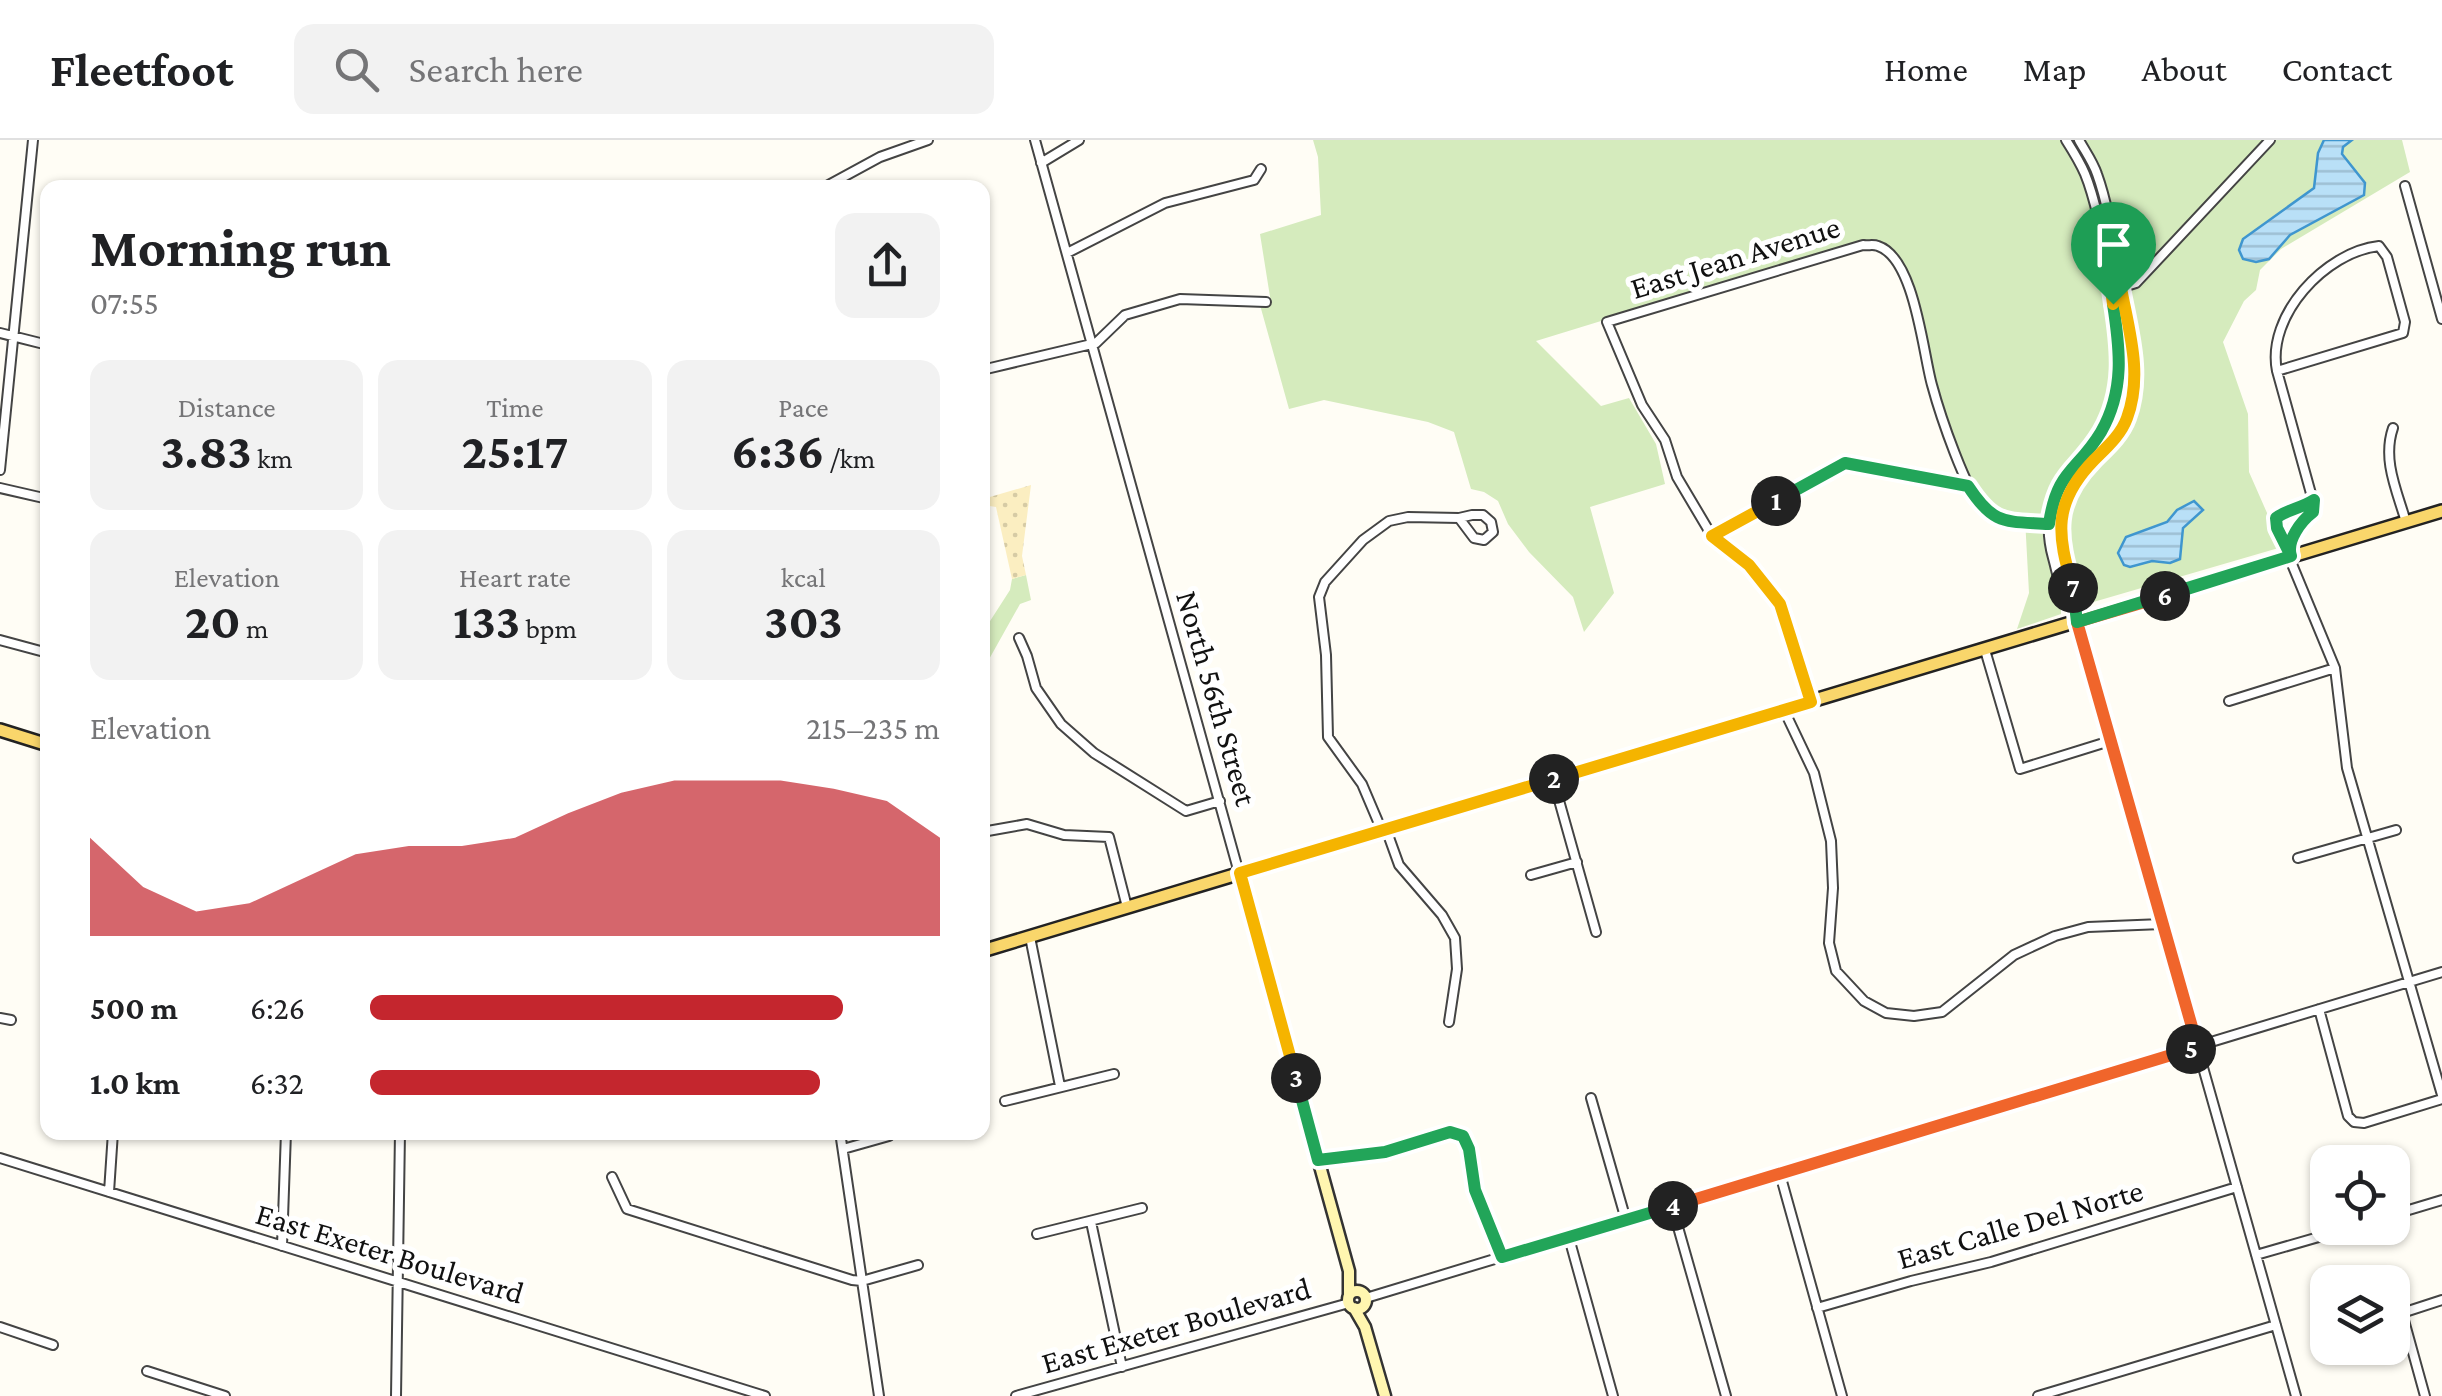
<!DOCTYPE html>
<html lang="en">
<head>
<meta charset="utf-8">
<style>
  :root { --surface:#fff; --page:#f2f2f2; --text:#202124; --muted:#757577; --line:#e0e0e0; --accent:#c4262e }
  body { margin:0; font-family:"Crimson Pro",serif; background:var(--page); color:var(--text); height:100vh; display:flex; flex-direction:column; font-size:38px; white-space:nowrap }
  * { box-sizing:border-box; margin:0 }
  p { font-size:32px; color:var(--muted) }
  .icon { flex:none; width:55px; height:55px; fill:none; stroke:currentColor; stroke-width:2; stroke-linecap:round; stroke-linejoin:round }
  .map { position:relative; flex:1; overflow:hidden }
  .side { position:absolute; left:40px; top:40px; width:950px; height:960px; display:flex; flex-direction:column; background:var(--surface); border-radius:20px; box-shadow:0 2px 8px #0004 }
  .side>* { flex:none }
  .buttons { position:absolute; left:2310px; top:1005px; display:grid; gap:20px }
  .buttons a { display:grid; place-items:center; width:100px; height:100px; border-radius:20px; background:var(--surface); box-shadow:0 2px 8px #0004; font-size:50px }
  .pin { position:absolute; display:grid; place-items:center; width:85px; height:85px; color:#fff; margin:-102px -42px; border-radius:50% 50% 50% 0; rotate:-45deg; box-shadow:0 0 10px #0007 }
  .pin .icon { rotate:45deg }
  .km { position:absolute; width:50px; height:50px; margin:-25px; border-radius:50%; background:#222; color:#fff; font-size:28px; line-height:50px; text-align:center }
  .round { display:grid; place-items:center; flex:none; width:105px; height:105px; border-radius:20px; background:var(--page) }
  .overview { display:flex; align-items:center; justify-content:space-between; height:170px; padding:0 50px }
  h1 { font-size:55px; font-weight:700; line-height:75px }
  .figures { display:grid; grid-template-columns:repeat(3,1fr); gap:15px; height:170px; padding:10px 50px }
  .figures div { display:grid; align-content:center; border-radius:20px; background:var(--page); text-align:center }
  .figures b { font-size:50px; font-weight:700 }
  .figures small { font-size:28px; font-weight:400 }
  .figures p { font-size:28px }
  .chart { height:280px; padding:20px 50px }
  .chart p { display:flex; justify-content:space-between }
  .chart svg { width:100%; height:180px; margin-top:10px; fill:var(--accent); opacity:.7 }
  ul { padding:0 50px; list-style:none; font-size:32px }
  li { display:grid; grid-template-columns:160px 120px 1fr; align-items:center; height:75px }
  li i { height:25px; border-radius:12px; background:var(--accent) }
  header { display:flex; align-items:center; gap:60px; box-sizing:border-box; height:140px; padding:0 50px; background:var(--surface); border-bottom:2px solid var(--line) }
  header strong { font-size:48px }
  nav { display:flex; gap:55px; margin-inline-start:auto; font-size:35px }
  .search { width:700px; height:90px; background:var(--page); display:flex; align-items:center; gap:25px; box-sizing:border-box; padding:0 35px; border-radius:20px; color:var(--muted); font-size:38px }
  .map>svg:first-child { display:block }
</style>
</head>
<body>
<header>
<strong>Fleetfoot</strong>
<div class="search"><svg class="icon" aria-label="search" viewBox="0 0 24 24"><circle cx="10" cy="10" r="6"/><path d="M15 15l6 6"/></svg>Search here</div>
<nav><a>Home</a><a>Map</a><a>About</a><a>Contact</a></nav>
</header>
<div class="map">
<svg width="2442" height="1256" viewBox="0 0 2442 1256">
  <defs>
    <pattern id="sand-dots" width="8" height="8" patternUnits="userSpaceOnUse" patternTransform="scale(2.5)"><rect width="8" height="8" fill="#fbeec1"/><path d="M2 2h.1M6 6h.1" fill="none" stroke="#d6cba5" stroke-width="1.8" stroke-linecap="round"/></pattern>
    <pattern id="water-rules" width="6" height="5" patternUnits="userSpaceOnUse" patternTransform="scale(2.5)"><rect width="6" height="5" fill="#b9e0f7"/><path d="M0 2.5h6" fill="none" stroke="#9ebfd3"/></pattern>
  </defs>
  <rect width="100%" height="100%" fill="#fffdf5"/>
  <path fill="#d5ebbd" d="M 1313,0 L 2402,0 L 2410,32 L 2281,109 L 2260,130 L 2256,150 L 2244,161 L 2223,202 L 2248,274 L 2249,332 L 2282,407 L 2090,463 L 2083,459 L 2061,467 L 2061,474 L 2017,489 L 2029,453 L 2025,378 L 2004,376 L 1990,370 L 1972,343 L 1937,252 L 1921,170 L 1894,114 L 1865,102 L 1858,102 L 1536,201 L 1601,266 L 1629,258 L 1656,304 L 1665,344 L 1590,367 L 1614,453 L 1584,492 L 1573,457 L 1529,412 L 1508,384 L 1498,361 L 1484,352 L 1471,349 L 1454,292 L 1428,282 L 1324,260 L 1289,269 L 1260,165 L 1271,163 L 1260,94 L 1321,75 L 1318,17 Z
    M 1026,435 L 1031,460 L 1020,464 L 983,530 L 983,492 L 1010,450 L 1012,439 Z"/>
  <path fill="url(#sand-dots)" d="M 1031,345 L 1022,416 L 1026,435 L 1012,439 L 996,367 L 983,365 L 983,359 Z"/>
  <path fill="url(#water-rules)" stroke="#3f96cf" stroke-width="2.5" d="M 2324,0 L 2352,0 L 2343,7 L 2342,14 L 2365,43 L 2364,55 L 2290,95 L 2269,119 L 2256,122 L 2243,119 L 2239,110 L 2243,99 L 2314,48 L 2318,13 Z
    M 2194,361 L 2203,370 L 2183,388 L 2180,419 L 2170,423 L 2152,421 L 2130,427 L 2124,425 L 2118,413 L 2126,397 L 2167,382 L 2177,370 Z"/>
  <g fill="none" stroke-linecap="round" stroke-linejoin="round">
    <defs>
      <path id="minor" d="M 1035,0 L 1239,733
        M 2066,0 C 2073,11 2080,22 2085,34 C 2102,75 2128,212 2116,253 C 2098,320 2031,338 2053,418 C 2058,436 2060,454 2073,468
        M 2079,0 C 2085,11 2093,22 2097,34 C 2110,70 2114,110 2121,147 C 2127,179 2139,214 2135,246 C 2134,257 2130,273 2125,283 C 2110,313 2075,329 2065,362 C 2052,409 2078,430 2073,468 L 2296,1256
        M 1041,23 L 1079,0
        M 2405,46 L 2442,179
        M 823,48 L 880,17 L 928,0
        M 1067,113 L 1165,63 L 1254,40 L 1261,29
        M 2117,149 L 2136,143 L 2270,0
        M 0,193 L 48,205
        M 982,230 L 1096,203 L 1125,175 L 1180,159 L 1266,162
        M 2277,231 L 2403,193 L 2405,182 L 2387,117 L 2379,106 C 2325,112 2266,176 2277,231 L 2315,368 L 2299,384 L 2288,409
        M 2393,288 C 2382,320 2397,351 2406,382
        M 0,330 L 33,0
        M 0,348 L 48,359
        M 2314,359 C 2302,368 2287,370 2277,378 L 2277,388 L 2335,528 L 2347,628 L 2442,955
        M 1472,375 L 1483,375 L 1491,382 L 1493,392 L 1484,400 L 1474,398 L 1459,378 Z
        M 1712,396 L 1845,323 L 1968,346
        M 1019,498 L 1027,516 L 1036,548 L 1061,584 L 1094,613 L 1186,671 L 1220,661
        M 0,500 L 48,513
        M 1985,510 L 2020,629 L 2110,601
        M 2229,561 L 2335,528
        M 1811,562 L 1779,464 L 1749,425 L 1712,396 L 1677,337 L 1665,300 L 1642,265 L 1607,182 L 1863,105 C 1868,106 1873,104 1878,106 C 1915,118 1923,214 1932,245 C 1939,271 1967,357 1986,371 C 2005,387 2037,383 2060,384
        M 1784,570 L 1814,633 L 1831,701 L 1833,748 L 1829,803 L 1836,831 L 1864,861 L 1886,873 L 1914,876 L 1942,872 L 2014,815 L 2055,796 L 2088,787 L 2162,784
        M 1553,639 L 1596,792
        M 1386,689 L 1399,725 L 1442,775 L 1455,798 L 1457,829 L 1449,882
        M 1382,691 L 1362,644 L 1328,597 L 1326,515 L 1319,457 L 1325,442 L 1363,400 L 1389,381 L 1408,377 L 1459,378
        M 982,692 L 1027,684 L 1064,695 L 1109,697 L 1127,767
        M 2298,718 L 2396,690
        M 1531,735 L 1577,722
        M 1030,797 L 1060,946
        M 2319,869 L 2348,976 L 2354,982 L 2364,983 L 2442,959
        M 0,878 L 11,880
        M 1591,958 L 1626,1080
        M 1005,961 L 1114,934
        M 840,992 L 879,1256
        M 843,1009 L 889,996
        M 0,1018 L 765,1256
        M 1318,1020 L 1385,1012 L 1450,991 L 1463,997 L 1469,1009 L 1475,1050 L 1502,1117
        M 1780,1034 L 1842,1256
        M 612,1037 L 627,1069 L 852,1140 L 862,1141 L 918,1125
        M 109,1052 L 113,992
        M 1672,1066 L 1726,1256
        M 2392,1075 L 2442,1060
        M 1091,1082 L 1122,1227
        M 1037,1094 L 1142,1068
        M 1569,1098 L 1613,1256
        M 282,1106 L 286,992
        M 2256,1115 L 2350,1088
        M 1366,1158 L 2442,832
        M 1817,1168 L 1911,1141 L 1991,1122 L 2237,1047
        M 0,1187 L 53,1205
        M 147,1231 L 225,1256
        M 396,1256 L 400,992
        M 1016,1256 L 1349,1163
        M 2038,1256 L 2276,1185
        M 2425,1256 L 2402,1173 L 2442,1160"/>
      <path id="secondary" d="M 1239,733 L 1349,1131 L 1349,1155
        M1348 1160a9 9 0 1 1 18 0a9 9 0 1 1-18 0Z
        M 1354,1168 L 1365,1187 L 1385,1256"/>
      <path id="primary" d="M 0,590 L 48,605
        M 982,811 L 2442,371"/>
    </defs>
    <use href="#minor" stroke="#444" stroke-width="12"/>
    <use href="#secondary" stroke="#333" stroke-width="15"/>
    <use href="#primary" stroke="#222" stroke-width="16"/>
    <use href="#minor" stroke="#fff" stroke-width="8"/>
    <use href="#secondary" stroke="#fff6b0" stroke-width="10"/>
    <use href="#primary" stroke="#f9d66b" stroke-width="11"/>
  </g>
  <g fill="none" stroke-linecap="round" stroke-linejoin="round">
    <defs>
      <path id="split-1" d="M 1776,361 L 1845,323 L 1968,346 C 1994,386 2005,381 2049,384 C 2057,329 2077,332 2101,292 C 2125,250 2120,209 2113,164"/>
      <path id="split-2" d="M 1554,639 L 1811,562 L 1780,464 L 1749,425 L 1712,396 L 1776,361"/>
      <path id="split-3" d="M 1296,938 L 1240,733 L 1554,639"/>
      <path id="split-4" d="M 1296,938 L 1318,1020 L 1385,1012 L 1450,992 L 1463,996 L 1469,1009 L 1475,1050 L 1502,1117 L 1673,1066"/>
      <path id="split-5" d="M 1673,1066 L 2191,909"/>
      <path id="split-6" d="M 2165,456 L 2077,482 L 2198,908 L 2191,909"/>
      <path id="split-7" d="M 2073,448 L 2077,482 L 2291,416 L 2277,388 L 2276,378 C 2286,370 2302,368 2314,360 L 2313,372 C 2301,381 2286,401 2291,416 L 2165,456"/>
      <path id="split-8" d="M 2073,448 C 2057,395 2052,363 2094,320 C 2106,308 2121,295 2127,278 C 2143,235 2129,191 2121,148 L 2111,150 L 2113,164"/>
    </defs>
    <use href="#split-1" stroke="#fff" stroke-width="20"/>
    <use href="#split-2" stroke="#fff" stroke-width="20"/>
    <use href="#split-3" stroke="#fff" stroke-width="20"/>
    <use href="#split-4" stroke="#fff" stroke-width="20"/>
    <use href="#split-5" stroke="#fff" stroke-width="20"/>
    <use href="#split-6" stroke="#fff" stroke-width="20"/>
    <use href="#split-7" stroke="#fff" stroke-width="20"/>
    <use href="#split-8" stroke="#fff" stroke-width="20"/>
    <use href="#split-1" stroke="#22a559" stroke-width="12"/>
    <use href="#split-2" stroke="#f5b400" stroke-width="12"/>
    <use href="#split-3" stroke="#f5b400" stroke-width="12"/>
    <use href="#split-4" stroke="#22a559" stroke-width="12"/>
    <use href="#split-5" stroke="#f0652b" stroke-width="12"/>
    <use href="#split-6" stroke="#f0652b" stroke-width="12"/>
    <use href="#split-7" stroke="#22a559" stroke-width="12"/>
    <use href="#split-8" stroke="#f5b400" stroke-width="12"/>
  </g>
  <g text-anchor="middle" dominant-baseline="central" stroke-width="10" stroke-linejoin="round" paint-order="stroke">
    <g font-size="32" fill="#111" stroke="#fff">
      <text transform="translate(1735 117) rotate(-17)">East Jean Avenue</text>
      <text transform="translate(1217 558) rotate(74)">North 56th Street</text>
      <text transform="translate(2020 1084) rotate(-16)">East Calle Del Norte</text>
      <text transform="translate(390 1113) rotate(17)">East Exeter Boulevard</text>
      <text transform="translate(1176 1185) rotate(-16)">East Exeter Boulevard</text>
    </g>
  </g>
</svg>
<div class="buttons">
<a><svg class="icon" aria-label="locate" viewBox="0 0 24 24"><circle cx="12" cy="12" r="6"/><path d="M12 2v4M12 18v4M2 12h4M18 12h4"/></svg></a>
<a><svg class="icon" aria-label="layers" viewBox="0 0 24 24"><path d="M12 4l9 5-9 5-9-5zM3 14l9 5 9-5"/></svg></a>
</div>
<div class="pin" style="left:2113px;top:164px;background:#1e9e55"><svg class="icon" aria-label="arrive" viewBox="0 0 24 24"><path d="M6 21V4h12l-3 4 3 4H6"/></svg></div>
<b class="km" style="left:1776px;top:361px">1</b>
<b class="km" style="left:1554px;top:639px">2</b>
<b class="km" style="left:1296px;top:938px">3</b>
<b class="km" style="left:1673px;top:1066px">4</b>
<b class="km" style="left:2191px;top:909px">5</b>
<b class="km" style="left:2165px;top:456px">6</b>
<b class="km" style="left:2073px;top:448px">7</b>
<section class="side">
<div class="overview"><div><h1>Morning run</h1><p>07:55</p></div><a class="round"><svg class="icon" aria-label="share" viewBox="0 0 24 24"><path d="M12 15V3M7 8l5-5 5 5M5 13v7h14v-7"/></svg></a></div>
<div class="figures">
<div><p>Distance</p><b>3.83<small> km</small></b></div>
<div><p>Time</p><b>25:17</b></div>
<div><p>Pace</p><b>6:36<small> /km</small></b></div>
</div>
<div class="figures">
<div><p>Elevation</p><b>20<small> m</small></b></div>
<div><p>Heart rate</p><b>133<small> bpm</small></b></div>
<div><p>kcal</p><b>303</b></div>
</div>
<div class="chart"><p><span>Elevation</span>215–235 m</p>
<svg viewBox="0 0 160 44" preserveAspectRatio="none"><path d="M0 44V20L10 32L20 38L30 36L40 30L50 24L60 22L70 22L80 20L90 14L100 9L110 6L120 6L130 6L140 8L150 11L160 20V44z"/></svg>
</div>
<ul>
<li><b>500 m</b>6:26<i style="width:83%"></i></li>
<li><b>1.0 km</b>6:32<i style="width:79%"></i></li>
</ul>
</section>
</div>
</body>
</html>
